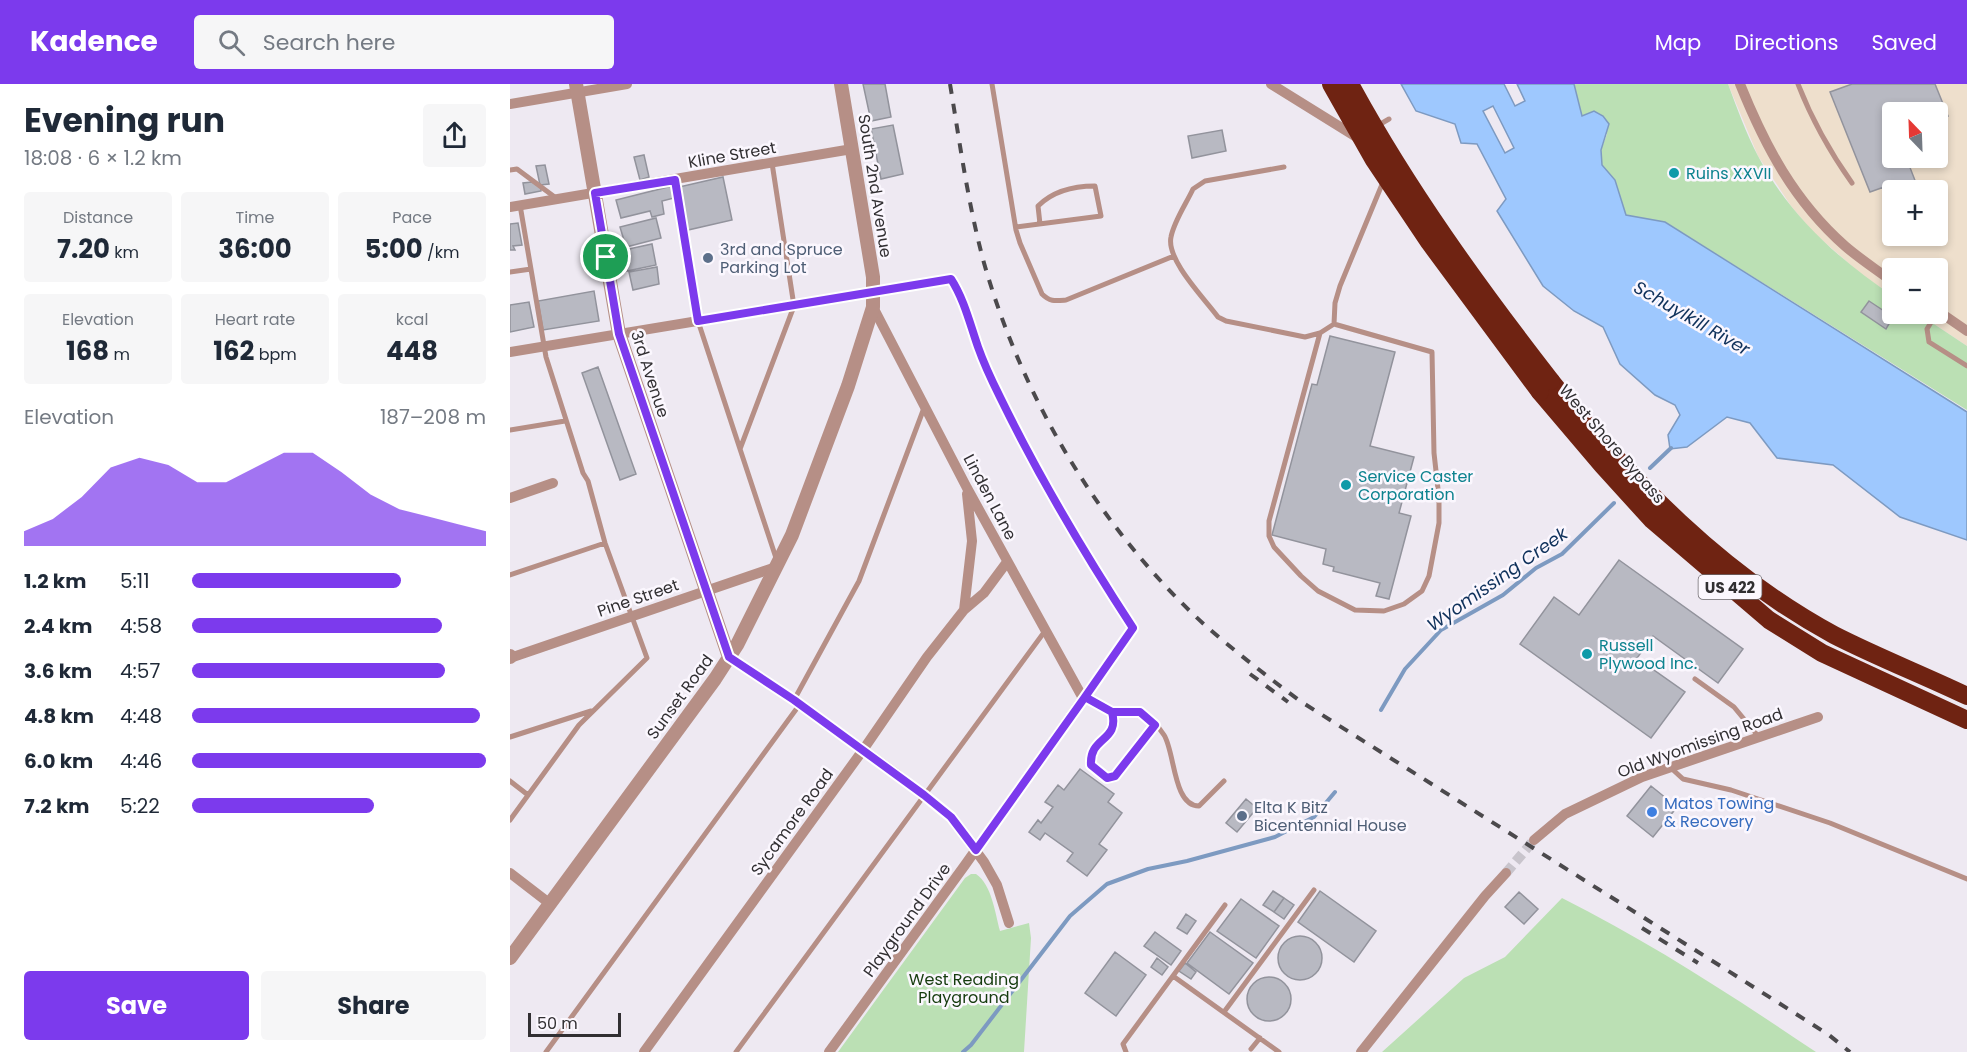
<!DOCTYPE html>
<html lang="en">
<head>
<meta charset="utf-8">
<style>
  :root { --surface:#fff; --page:#f6f6f7; --text:#1f2937; --muted:#747a83; --accent:#7c3aed }
  body { margin:0; font-family:Poppins,sans-serif; background:var(--page); color:var(--text); height:100vh; display:flex; flex-direction:column; font-size:22px; white-space:nowrap }
  * { box-sizing:border-box; margin:0 }
  p { font-size:20px; color:var(--muted) }
  .icon { flex:none; width:33px; height:33px; fill:none; stroke:currentColor; stroke-width:2; stroke-linecap:round; stroke-linejoin:round }
  .map { position:relative; flex:1; overflow:hidden }
  .side { display:flex; flex-direction:column; background:var(--surface); width:510px }
  .side>* { flex:none }
  .needle { width:39px; rotate:337deg }
  .buttons { position:absolute; left:1372px; top:18px; display:grid; gap:12px }
  .buttons a { display:grid; place-items:center; width:66px; height:66px; border-radius:6px; background:var(--surface); box-shadow:0 3px 9px #0003; font-size:30px }
  .scale { position:absolute; left:18px; bottom:15px; width:93px; box-sizing:border-box; padding-left:6px; border:3px solid #312f32; border-top:0; font-size:16px; line-height:21px; white-space:nowrap; color:#312f32; -webkit-text-stroke:4px #fbf7fe; paint-order:stroke }
  .pin { position:absolute; display:grid; place-items:center; width:51px; height:51px; color:#fff; margin:-26px; border:3px solid #fff; border-radius:50%; box-shadow:0 2px 6px #0007 }
  .round { display:grid; place-items:center; flex:none; width:63px; height:63px; border-radius:6px; background:var(--page) }
  .summary { display:flex; align-items:center; justify-content:space-between; height:102px; padding:0 24px }
  h1 { font-size:33px; font-weight:700; line-height:45px }
  .stats { display:grid; grid-template-columns:repeat(3,1fr); gap:9px; height:102px; padding:6px 24px }
  .stats div { display:grid; align-content:center; border-radius:6px; background:var(--page); text-align:center }
  .stats b { font-size:26px; font-weight:700 }
  .stats small { font-size:16px; font-weight:400 }
  .stats p { font-size:16px }
  .chart { height:168px; padding:12px 24px }
  .chart p { display:flex; justify-content:space-between }
  .chart svg { width:100%; height:108px; margin-top:6px; fill:var(--accent); opacity:.7 }
  .action { display:flex; gap:12px; margin-top:auto; padding:12px 24px }
  .action a { flex:1; height:69px; border-radius:6px; background:var(--accent); color:#fff; font-size:24px; font-weight:700; line-height:69px; text-align:center }
  .action a+a { background:var(--page); color:var(--text) }
  ul { padding:0 24px; list-style:none; font-size:20px }
  li { display:grid; grid-template-columns:96px 72px 1fr; align-items:center; height:45px }
  li i { height:15px; border-radius:8px; background:var(--accent) }
  header { display:flex; align-items:center; gap:36px; box-sizing:border-box; height:84px; padding:0 30px; background:var(--accent); color:#fff }
  header strong { font-size:28px }
  nav { display:flex; gap:33px; margin-inline-start:auto; font-size:21px }
  .search { width:420px; height:54px; background:var(--page); display:flex; align-items:center; gap:15px; box-sizing:border-box; padding:0 21px; border-radius:6px; color:var(--muted); font-size:22px }
  main { display:flex; flex:1; min-height:0 }
  .map>svg:first-child { display:block }
</style>
</head>
<body>
<header>
<strong>Kadence</strong>
<div class="search"><svg class="icon" aria-label="search" viewBox="0 0 24 24"><circle cx="10" cy="10" r="6"/><path d="M15 15l6 6"/></svg>Search here</div>
<nav><a>Map</a><a>Directions</a><a>Saved</a></nav>
</header>
<main>
<section class="side">
<div class="summary"><div><h1>Evening run</h1><p>18:08 · 6 × 1.2 km</p></div><a class="round"><svg class="icon" aria-label="share" viewBox="0 0 24 24"><path d="M12 15V3M7 8l5-5 5 5M5 13v7h14v-7"/></svg></a></div>
<div class="stats">
<div><p>Distance</p><b>7.20<small> km</small></b></div>
<div><p>Time</p><b>36:00</b></div>
<div><p>Pace</p><b>5:00<small> /km</small></b></div>
</div>
<div class="stats">
<div><p>Elevation</p><b>168<small> m</small></b></div>
<div><p>Heart rate</p><b>162<small> bpm</small></b></div>
<div><p>kcal</p><b>448</b></div>
</div>
<div class="chart"><p><span>Elevation</span>187–208 m</p>
<svg viewBox="0 0 160 44" preserveAspectRatio="none"><path d="M0 44V38L10 33L20 24L30 12L40 8L50 11L60 18L70 18L80 12L90 6L100 6L110 14L120 23L130 29L140 32L150 35L160 38V44z"/></svg>
</div>
<ul>
<li><b>1.2 km</b>5:11<i style="width:71%"></i></li>
<li><b>2.4 km</b>4:58<i style="width:85%"></i></li>
<li><b>3.6 km</b>4:57<i style="width:86%"></i></li>
<li><b>4.8 km</b>4:48<i style="width:98%"></i></li>
<li><b>6.0 km</b>4:46<i style="width:100%"></i></li>
<li><b>7.2 km</b>5:22<i style="width:62%"></i></li>
</ul>
<div class="action"><a>Save</a><a>Share</a></div>
</section>
<div class="map">
<svg width="1457" height="968" viewBox="0 0 1457 968">
  <rect width="100%" height="100%" fill="#eee9f2"/>
  <path fill="#eedfcc" fill-rule="evenodd" d="M 1218,0 L 1457,0 L 1457,262 L 1409,230 L 1428,230 L 1428,184 L 1383,184 L 1383,212 L 1352,191 L 1303,148 L 1281,122 L 1248,72 ZM 1383,28 L 1428,28 L 1428,74 L 1383,74 ZM 1383,106 L 1428,106 L 1428,152 L 1383,152 Z"/>
  <path fill="#bbe0b4" d="M 1064,0 L 1218,0 C 1227,24 1236,49 1248,72 C 1279,131 1328,175 1383,212 L 1383,230 L 1409,230 L 1457,262 L 1457,326 L 1155,138 L 1116,131 L 1105,96 L 1092,81 L 1091,66 L 1097,50 L 1072,32 Z
    M 461,790 L 466,790 C 482,801 485,829 490,847 L 519,839 L 521,854 L 514,968 L 328,968 L 455,794 Z
    M 1052,814 C 1140,858 1224,913 1306,968 L 872,968 L 954,894 L 995,873 Z"/>
  <path fill="#9ec8fe" stroke="#7d9ac1" stroke-width="1.5" fill-rule="evenodd" d="M 891,0 L 994,0 L 1005,22 L 1015,17 L 1007,0 L 1064,0 L 1072,32 L 1084,27 L 1093,32 L 1099,40 L 1091,66 L 1092,81 L 1105,96 L 1116,131 L 1155,138 L 1457,328 L 1457,456 L 1390,433 L 1323,381 L 1267,374 L 1240,339 L 1217,333 L 1177,363 L 1160,365 L 1158,351 L 1170,331 L 1165,321 L 1145,311 L 1110,280 L 1093,243 L 1064,227 L 1033,202 L 987,127 L 996,115 L 967,60 L 951,59 L 945,40 L 906,27 ZM 983,22 L 1004,64 L 995,69 L 973,27 Z"/>
  <g fill="none" stroke-linecap="round" stroke-linejoin="round">
    <path stroke="#7d9ac1" stroke-width="4" d="M 1140,384 L 1161,364
      M 871,626 L 895,585 L 931,546 L 993,511 L 1026,484 L 1052,470 L 1104,419
      M 453,968 L 461,961 L 560,832 L 597,800 L 638,785 L 677,777 L 765,753 L 804,733 L 825,708"/>
  </g>
  <path fill="#b8b9c2" stroke="#92939c" stroke-width="1.5" d="M 353,0 L 375,0 L 381,33 L 361,37 Z
    M 1342,0 L 1425,0 L 1438,32 L 1428,36 L 1428,28 L 1383,28 L 1383,74 L 1391,74 L 1395,83 L 1399,81 L 1406,99 L 1387,106 L 1385,103 L 1375,107 L 1374,103 L 1360,108 L 1320,8 Z
    M 383,41 L 393,90 L 371,95 L 361,45 Z
    M 712,46 L 716,67 L 682,74 L 678,52 Z
    M 134,71 L 139,93 L 130,96 L 124,73 Z
    M 35,81 L 39,100 L 30,101 L 26,82 Z
    M 213,93 L 222,136 L 178,146 L 169,103 Z
    M 22,98 L 31,104 L 31,107 L 15,110 L 13,99 Z
    M 162,102 L 164,114 L 152,117 L 154,130 L 142,133 L 140,127 L 111,134 L 106,116 Z
    M 146,134 L 151,154 L 116,163 L 110,143 Z
    M 8,139 L 12,161 L 3,162 L 5,166 L 0,166 L 0,140 Z
    M 142,160 L 146,181 L 117,187 L 114,166 Z
    M 147,183 L 149,200 L 123,206 L 119,188 Z
    M 84,207 L 89,237 L 33,246 L 28,217 Z
    M 1359,217 L 1383,233 L 1376,245 L 1351,228 Z
    M 19,218 L 24,243 L 0,248 L 0,221 Z
    M 820,252 L 885,268 L 860,362 L 904,373 L 889,429 L 901,432 L 879,515 L 866,512 L 870,499 L 823,487 L 824,483 L 813,480 L 816,465 L 762,451 L 802,300 L 807,301 Z
    M 88,283 L 126,390 L 110,396 L 72,289 Z
    M 1109,476 L 1233,565 L 1208,599 L 1143,552 L 1127,574 L 1175,608 L 1141,654 L 1010,560 L 1044,513 L 1069,531 Z
    M 570,685 L 604,710 L 598,718 L 612,729 L 589,760 L 597,766 L 577,792 L 557,777 L 563,769 L 535,749 L 530,756 L 519,748 L 528,736 L 531,739 L 543,723 L 535,718 L 548,701 L 554,706 Z
    M 1141,702 L 1167,723 L 1143,753 L 1117,732 Z
    M 736,715 L 747,724 L 727,748 L 716,739 Z
    M 763,807 L 774,814 L 764,828 L 753,821 Z
    M 810,807 L 866,847 L 844,878 L 788,838 Z
    M 1009,808 L 1028,825 L 1014,840 L 995,823 Z
    M 774,814 L 784,821 L 774,835 L 764,828 Z
    M 731,815 L 769,842 L 746,874 L 707,847 Z
    M 676,830 L 686,837 L 677,850 L 667,844 Z
    M 645,848 L 671,867 L 661,881 L 634,862 Z
    M 700,848 L 743,879 L 719,910 L 677,879 Z
    M768 874a22 22 0 1 1 44 0a22 22 0 1 1-44 0Z
    M 605,868 L 636,891 L 606,932 L 575,909 Z
    M 647,874 L 658,883 L 652,891 L 641,883 Z
    M 675,879 L 686,888 L 681,895 L 669,887 Z
    M737 915a22 22 0 1 1 44 0a22 22 0 1 1-44 0Z"/>
  <g fill="none" stroke-linecap="round" stroke-linejoin="round">
    <path stroke="#c8c4cc" stroke-width="10" stroke-dasharray="10 5" stroke-linecap="butt" d="M 996,789 L 1024,756"/>
    <path stroke="#b68f86" stroke-width="5" d="M 482,0 L 506,146 L 510,159 L 532,210 C 540,218 545,217 556,216 L 664,172
      M 1288,0 C 1302,36 1320,68 1342,99
      M 867,42 L 879,35
      M 262,79 L 284,222 L 230,365 L 267,477
      M 774,83 L 695,97 L 683,105 C 676,120 664,137 661,153 C 656,176 695,215 708,233 L 716,237 L 795,253 L 810,249 L 824,240 L 922,268 L 924,369 L 929,414 L 929,439 L 919,492 L 912,507 L 894,520 L 874,527 L 845,526 L 808,507 L 791,492 L 764,463 L 759,452 L 759,437 L 810,249
      M 0,86 L 7,85 L 46,114
      M 165,96 L 188,237 L 230,365
      M 506,143 L 591,132 L 585,102 C 564,102 543,107 528,122 L 530,140
      M 0,188 L 21,185
      M 441,195 C 454,216 460,240 468,263 C 474,280 482,297 490,313 C 530,393 574,469 623,544
      M 1426,230 L 1417,245 L 1419,258 L 1457,282
      M 824,240 L 825,219 L 830,202 L 873,98
      M 0,346 L 55,337
      M 0,491 L 95,459
      M 1185,595 L 1224,623 L 1248,652
      M 575,613 C 583,618 594,627 604,628 C 611,630 619,626 627,627 C 637,629 649,643 654,651 C 665,668 663,722 689,722 L 714,697
      M 284,616 L 349,497 L 414,324
      M 602,628 C 610,658 578,652 581,681 L 597,694 L 605,692 L 645,641
      M 0,653 L 81,627
      M 1161,684 L 1173,695 L 1221,706 L 1320,739 L 1457,795
      M 0,697 L 18,711
      M 0,736 L 69,641 L 137,574 L 95,459 L 78,397 L 73,389 L 36,273 L 10,121
      M 663,892 L 769,968
      M 714,928 L 804,806
      M 741,965 L 750,954
      M 36,968 L 290,620
      M 226,968 L 535,547
      M 616,968 L 613,960 L 715,821"/>
    <path stroke="#b68f86" stroke-width="10" d="M 761,0 L 848,54
      M 1230,0 C 1255,62 1284,117 1335,162 C 1350,175 1367,186 1383,198
      M 0,20 L 117,0
      M 0,123 L 342,65
      M 363,223 L 457,404 L 574,616
      M 1428,227 L 1457,247
      M 0,268 L 441,195
      M 0,414 L 43,399
      M 454,526 L 462,457 L 457,410
      M 219,573 L 284,616 L 384,688 L 441,733 L 474,778 L 487,801 L 499,839
      M 0,574 L 266,483
      M 1024,756 L 1055,730 L 1132,693 L 1308,633
      M 0,789 L 39,819
      M 134,968 L 353,666 L 417,573 L 454,526 L 474,509 L 497,478
      M 319,968 L 455,781 L 623,544
      M 851,968 L 975,812 L 996,789"/>
    <path stroke="#b68f86" stroke-width="14" d="M 66,0 L 109,250 L 219,573
      M 0,572 L 0,573
      M 0,874 L 205,595 L 227,561 L 282,451 L 338,302 L 363,223 L 363,193 L 331,0"/>
    <path stroke="#6f2312" stroke-width="18" d="M 1041,297 C 1120,396 1211,490 1324,551 C 1367,573 1413,591 1457,612
      M 1030,308 L 1092,381 L 1142,436 L 1259,536 L 1312,569 L 1457,636"/>
    <path stroke="#4b494c" stroke-width="4" stroke-dasharray="10 10" stroke-linecap="butt" d="M 440,0 C 450,60 458,120 474,179 C 513,316 591,447 697,543 C 727,569 758,593 790,617 L 1231,895 L 1319,951 L 1340,968
      M 740,590 L 778,618
      M 1132,844 L 1188,879"/>
    <path stroke="#6f2312" stroke-width="18" d="M 821,0 L 864,76 L 919,158 L 1030,308
      M 840,0 C 897,105 968,203 1041,297"/>
  </g>
  <g fill="none" stroke-linecap="round" stroke-linejoin="round">
    <defs>
      <path id="route" d="M 96,173 L 109,250 L 219,573 L 284,616 L 414,711 L 441,733 L 466,766 L 575,613 L 602,628 C 610,658 579,652 581,681 L 597,694 L 605,692 L 645,641 L 630,628 L 602,628 L 575,613 L 623,544 C 574,469 529,393 490,313 C 482,297 474,280 468,263 C 460,240 454,215 441,195 L 188,237 L 165,96 L 85,109 L 96,173"/>
    </defs>
    <use href="#route" stroke="#fff" stroke-width="12"/>
    <use href="#route" stroke="#7c3aed" stroke-width="8"/>
  </g>
  <g fill="#0f9aa8" stroke="#fbf7fe" stroke-width="2">
    <circle cx="1164" cy="89" r="6"/>
    <circle cx="836" cy="401" r="6"/>
    <circle cx="1077" cy="570" r="6"/>
  </g>
  <g fill="#5c6f8a" stroke="#fbf7fe" stroke-width="2">
    <circle cx="198" cy="174" r="6"/>
    <circle cx="732" cy="732" r="6"/>
  </g>
  <circle fill="#3f7fe0" stroke="#fbf7fe" stroke-width="2" cx="1142" cy="728" r="6"/>
  <g text-anchor="middle" dominant-baseline="central" stroke-width="5" stroke-linejoin="round" paint-order="stroke">
    <rect fill="#fbf7fe" stroke="#6e6b6f" stroke-width="1.5" x="1188.5" y="491" width="63" height="24" rx="4.5"/>
    <g font-size="15" font-weight="bold" fill="#312f32">
      <text x="1220" y="503">US 422</text>
    </g>
    <g font-size="16" fill="#312f32" stroke="#fbf7fe">
      <text transform="translate(222 71) rotate(-10)">Kline Street</text>
      <text transform="translate(365 102) rotate(81)">South 2nd Avenue</text>
      <text transform="translate(140 290) rotate(72)">3rd Avenue</text>
      <text transform="translate(1102 360) rotate(49)">West Shore Bypass</text>
      <text transform="translate(480 413) rotate(62)">Linden Lane</text>
      <text transform="translate(128 514) rotate(-19)">Pine Street</text>
      <text transform="translate(170 613) rotate(-54)">Sunset Road</text>
      <text transform="translate(1190 659) rotate(-20)">Old Wyomissing Road</text>
      <text transform="translate(282 738) rotate(-54)">Sycamore Road</text>
      <text transform="translate(397 836) rotate(-54)">Playground Drive</text>
    </g>
    <g font-size="16" fill="#0d838f" stroke="#fbf7fe" text-anchor="start">
      <text x="1176" y="89">Ruins XXVII</text>
      <text x="848" y="392">Service Caster<tspan x="848" dy="18">Corporation</tspan></text>
      <text x="1089" y="561">Russell<tspan x="1089" dy="18">Plywood Inc.</tspan></text>
    </g>
    <g font-size="16" fill="#4e5e75" stroke="#fbf7fe" text-anchor="start">
      <text x="210" y="165">3rd and Spruce<tspan x="210" dy="18">Parking Lot</tspan></text>
      <text x="744" y="723">Elta K Bitz<tspan x="744" dy="18">Bicentennial House</tspan></text>
    </g>
    <g font-size="16" fill="#366cbe" stroke="#fbf7fe" text-anchor="start">
      <text x="1154" y="719">Matos Towing<tspan x="1154" dy="18">&amp; Recovery</tspan></text>
    </g>
    <g font-size="16" fill="#163c0e" stroke="#fbf7fe">
      <text x="454" y="895">West Reading<tspan x="454" dy="18">Playground</tspan></text>
    </g>
    <g font-size="18" font-style="italic" fill="#0f315b" stroke="#fbf7fe">
      <text transform="translate(1182 234) rotate(30)">Schuylkill River</text>
      <text transform="translate(987 495) rotate(-35)">Wyomissing Creek</text>
    </g>
  </g>
</svg>
<div class="buttons">
<a><svg class="needle" viewBox="-14 -14 28 28"><path d="M0-13l5 13h-10z" fill="#e53935"/><path d="M0 13l5-13h-10z" fill="#747a83"/></svg></a>
<a>+</a>
<a>−</a>
</div>
<div class="scale">50 m</div>
<div class="pin" style="left:96px;top:173px;background:#1e9e55"><svg class="icon" aria-label="arrive" viewBox="0 0 24 24"><path d="M6 21V4h12l-3 4 3 4H6"/></svg></div>
</div>
</main>
</body>
</html>
